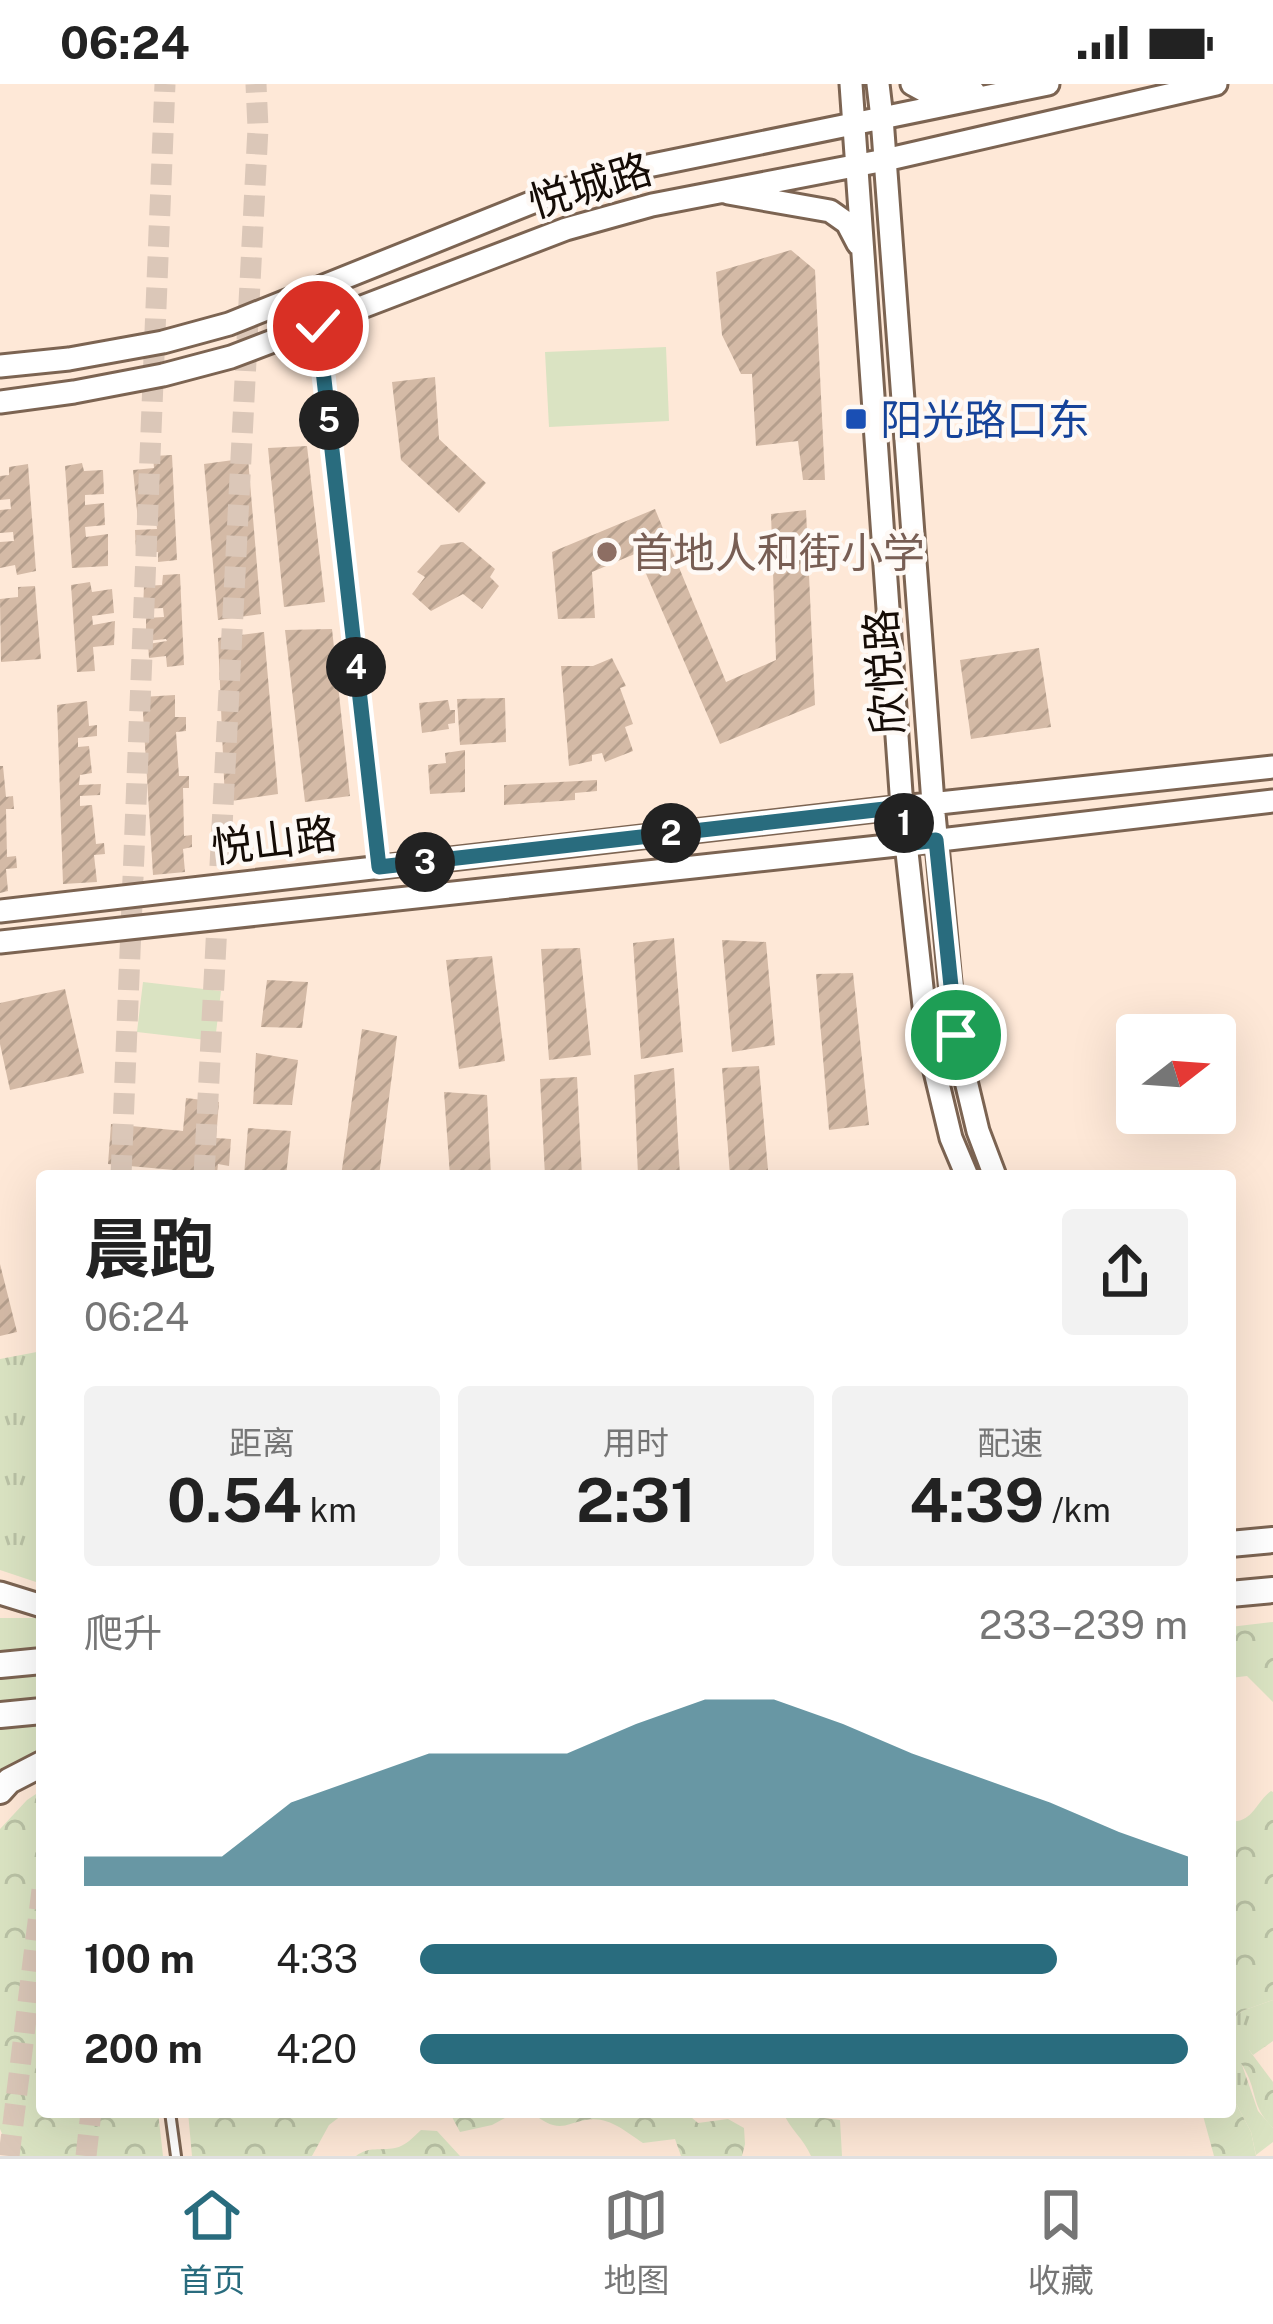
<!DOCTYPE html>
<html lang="zh">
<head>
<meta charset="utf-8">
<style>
  :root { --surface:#fff; --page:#f2f2f2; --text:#222; --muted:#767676; --line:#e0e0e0; --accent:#296c7e }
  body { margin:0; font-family:"Public Sans","Noto Sans SC",sans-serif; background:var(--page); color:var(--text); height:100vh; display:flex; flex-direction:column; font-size:45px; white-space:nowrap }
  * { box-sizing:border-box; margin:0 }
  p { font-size:39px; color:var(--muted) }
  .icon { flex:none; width:66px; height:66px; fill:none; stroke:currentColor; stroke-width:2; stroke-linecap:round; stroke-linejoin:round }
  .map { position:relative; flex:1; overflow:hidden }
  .side { position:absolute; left:36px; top:1086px; width:1200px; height:948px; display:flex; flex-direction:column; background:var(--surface); border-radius:12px; box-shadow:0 12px 48px #0002 }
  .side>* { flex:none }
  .needle { width:78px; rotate:73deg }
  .fabs { position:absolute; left:1116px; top:930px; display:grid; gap:24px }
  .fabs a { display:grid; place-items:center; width:120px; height:120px; border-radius:12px; background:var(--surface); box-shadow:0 12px 48px #0002; font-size:60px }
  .pin { position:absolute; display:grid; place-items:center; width:102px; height:102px; color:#fff; margin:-51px; border:6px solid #fff; border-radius:50%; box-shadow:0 3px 12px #0007 }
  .km { position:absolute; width:60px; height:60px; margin:-30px; border-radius:50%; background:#222; color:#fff; font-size:33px; line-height:60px; text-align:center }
  .round { display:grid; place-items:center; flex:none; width:126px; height:126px; border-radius:12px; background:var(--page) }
  .overview { display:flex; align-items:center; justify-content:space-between; height:204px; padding:0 48px }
  h1 { font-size:66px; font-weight:700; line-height:90px }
  .metrics { display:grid; grid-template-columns:repeat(3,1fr); gap:18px; height:204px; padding:12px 48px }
  .metrics div { display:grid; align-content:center; border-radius:12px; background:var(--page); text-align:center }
  .metrics b { font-size:60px; font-weight:700 }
  .metrics small { font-size:33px; font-weight:400 }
  .metrics p { font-size:33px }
  .chart { height:336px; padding:24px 48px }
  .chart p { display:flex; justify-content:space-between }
  .chart svg { width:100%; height:216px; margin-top:12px; fill:var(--accent); opacity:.7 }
  ul { padding:0 48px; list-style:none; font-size:39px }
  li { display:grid; grid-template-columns:192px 144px 1fr; align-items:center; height:90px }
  li i { height:30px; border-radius:15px; background:var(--accent) }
  .status { display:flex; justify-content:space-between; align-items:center; height:84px; padding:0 60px; background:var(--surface); direction:ltr }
  .status svg { height:33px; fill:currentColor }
  .tab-bar { display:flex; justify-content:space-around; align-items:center; height:168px; border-top:3px solid var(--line); background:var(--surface); font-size:33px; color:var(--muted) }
  .tab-bar a { display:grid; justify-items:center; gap:6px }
  .tab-bar .selected { color:var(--accent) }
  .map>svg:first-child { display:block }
</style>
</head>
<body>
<div class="status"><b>06:24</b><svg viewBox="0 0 49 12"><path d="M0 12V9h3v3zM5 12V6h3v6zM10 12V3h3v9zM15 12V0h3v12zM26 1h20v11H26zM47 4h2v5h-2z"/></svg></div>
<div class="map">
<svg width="1273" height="2072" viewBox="0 0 1273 2072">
  <defs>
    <pattern id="grass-tufts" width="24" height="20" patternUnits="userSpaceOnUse" patternTransform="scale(3)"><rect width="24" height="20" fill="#dae3c2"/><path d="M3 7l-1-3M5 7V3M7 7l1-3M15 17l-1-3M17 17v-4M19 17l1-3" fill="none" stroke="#bac2a5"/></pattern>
    <pattern id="forest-crowns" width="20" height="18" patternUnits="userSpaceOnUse" patternTransform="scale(3)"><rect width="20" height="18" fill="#dae3c2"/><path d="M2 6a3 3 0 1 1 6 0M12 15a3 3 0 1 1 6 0" fill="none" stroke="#bac2a5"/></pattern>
    <pattern id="building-hatch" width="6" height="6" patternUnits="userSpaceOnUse" patternTransform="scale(3)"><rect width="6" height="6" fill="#d4baa6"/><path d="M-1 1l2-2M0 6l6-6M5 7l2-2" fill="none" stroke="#b59f8d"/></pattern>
  </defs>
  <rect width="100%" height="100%" fill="#fee8d7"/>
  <path fill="url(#grass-tufts)" d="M 42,1267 L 42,1500 L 0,1486 L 0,1275 Z
    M 0,1534 L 42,1534 L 42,1669 L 0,1699 Z
    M 1273,1916 L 1273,1957 L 1253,1971 L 1249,1966 L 1242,1981 L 1258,2027 L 1273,2044 L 1273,2058 L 1256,2071 L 1251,2048 L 1230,2008 L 1230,1932 L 1234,1934 L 1242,1927 Z"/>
  <path fill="url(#forest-crowns)" d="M 1273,1538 L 1273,1618 L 1247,1592 L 1230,1594 L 1230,1543 Z
    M 42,1706 L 42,2028 L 158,2028 L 163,2072 L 12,2072 L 0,2045 L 0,1745 L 27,1716 Z
    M 1271,1707 L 1273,1708 L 1273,1916 L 1242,1927 L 1234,1934 L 1230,1932 L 1230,1737 C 1252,1740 1256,1718 1271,1707 Z
    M 1242,1965 L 1249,1966 L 1273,1998 L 1273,2044 C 1251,2022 1258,2010 1245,1986 C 1242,1980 1238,1975 1235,1968 Z
    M 1230,2008 L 1251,2048 L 1256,2072 L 1214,2072 L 1202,2028 L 1230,2028 Z
    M 188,2028 L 346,2028 L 329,2041 L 312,2072 L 192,2072 Z
    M 455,2028 L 516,2028 L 492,2041 L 460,2048 L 452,2033 Z
    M 528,2028 L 685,2028 L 698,2039 L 728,2035 L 744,2044 L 745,2060 L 742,2072 L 681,2072 L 675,2055 L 643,2059 C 623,2046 607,2030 581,2037 C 571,2039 564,2044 553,2041 C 544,2039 537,2031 528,2028 Z
    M 783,2028 L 820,2028 L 824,2034 L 840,2036 L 842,2072 L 811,2072 C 804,2055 789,2044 783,2028 Z
    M 421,2046 L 437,2047 L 460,2072 L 356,2072 C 369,2062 380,2067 395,2064 C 406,2062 413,2053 421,2046 Z"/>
  <path fill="#dae3c2" d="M 666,263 L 669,337 L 549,343 L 545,268 Z
    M 143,898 L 221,907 L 215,957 L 137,948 Z"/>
  <path fill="url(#building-hatch)" d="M 791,166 L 815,186 L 825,396 L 803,396 L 798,357 L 756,362 L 752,290 L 741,290 L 722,251 L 716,188 Z
    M 435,293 L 439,355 L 486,399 L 459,429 L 401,376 L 392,298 Z
    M 307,362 L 325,518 L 284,523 L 268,364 Z
    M 172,371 L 177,476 L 158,478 L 158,468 L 136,469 L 135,446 L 157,445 L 156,436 L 138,437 L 133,386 L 154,384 L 153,372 Z
    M 248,374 L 261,530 L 218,536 L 204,380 Z
    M 82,379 L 84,387 L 103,386 L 104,410 L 85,411 L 85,421 L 104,419 L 105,441 L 85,443 L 86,453 L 108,450 L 108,482 L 72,484 L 65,382 Z
    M 28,380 L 36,487 L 17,491 L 15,481 L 0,484 L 0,458 L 14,457 L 13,448 L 0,449 L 0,426 L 11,425 L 10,415 L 0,416 L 0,392 L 9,391 L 9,383 Z
    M 655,425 L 726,598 L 776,576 L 771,430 L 806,426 L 815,621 L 720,660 L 637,469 L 592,488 L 595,534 L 558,535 L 552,468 Z
    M 463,458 L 495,485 L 490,493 L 499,502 L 482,525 L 463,510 L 431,527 L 412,510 L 425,493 L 417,488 L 441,461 Z
    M 180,490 L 184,581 L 167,583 L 166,572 L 149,574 L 148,560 L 167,557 L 166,555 L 146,557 L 146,534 L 164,533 L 163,524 L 143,525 L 144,502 L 162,501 L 163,491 Z
    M 90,498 L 92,508 L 112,505 L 114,529 L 92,532 L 93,541 L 115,537 L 114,561 L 93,563 L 95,587 L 77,588 L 71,501 Z
    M 35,502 L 41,575 L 1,578 L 0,515 L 18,513 L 18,503 Z
    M 332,545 L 350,712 L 305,718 L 285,546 Z
    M 264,548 L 278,710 L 225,718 L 218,554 Z
    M 1039,564 L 1051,643 L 971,655 L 960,576 Z
    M 612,574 L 626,602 L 620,604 L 633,640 L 625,643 L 633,667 L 605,678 L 602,669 L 592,671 L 592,677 L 569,682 L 561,582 L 593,582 Z
    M 175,611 L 175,633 L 186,633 L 186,647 L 176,648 L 179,692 L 189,692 L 189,704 L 183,704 L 184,752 L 192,751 L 192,763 L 183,765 L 185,788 L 153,791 L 142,613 Z
    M 505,614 L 506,658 L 460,661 L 457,615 Z
    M 448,616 L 450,626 L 455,626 L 455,639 L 448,640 L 449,645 L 422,649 L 419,619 Z
    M 87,617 L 89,642 L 97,641 L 97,652 L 78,654 L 78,663 L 89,662 L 92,689 L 80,691 L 79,701 L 101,700 L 100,711 L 80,712 L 80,722 L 92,721 L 96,760 L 104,759 L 105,770 L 94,771 L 97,798 L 63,800 L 57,621 Z
    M 465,666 L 465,708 L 430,710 L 428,681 L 446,679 L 445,669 Z
    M 0,682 L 3,682 L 6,713 L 13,712 L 14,725 L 6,725 L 7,773 L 16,772 L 17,784 L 6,785 L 8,807 L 0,809 Z
    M 597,696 L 597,707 L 575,709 L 575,716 L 504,721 L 504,701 Z
    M 674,854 L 683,968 L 641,975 L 633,859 Z
    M 722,856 L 766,858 L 775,961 L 732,968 Z
    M 580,864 L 591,971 L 549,976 L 541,865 Z
    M 492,872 L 505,977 L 459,985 L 446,876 Z
    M 853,889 L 869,1041 L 829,1046 L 816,890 Z
    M 267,896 L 308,898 L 302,944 L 261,943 Z
    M 65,905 L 84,989 L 10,1006 L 0,960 L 0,919 Z
    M 362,945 L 397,952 L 379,1092 L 341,1092 Z
    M 256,969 L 298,976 L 292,1021 L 253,1020 Z
    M 759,982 L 768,1086 L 730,1092 L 722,984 Z
    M 674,984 L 680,1092 L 638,1092 L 634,991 Z
    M 577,993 L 582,1092 L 545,1092 L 540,995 Z
    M 444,1008 L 487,1011 L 491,1092 L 450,1092 Z
    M 186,1014 L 219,1018 L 216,1054 L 231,1055 L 229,1082 L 218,1080 L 217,1090 L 108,1080 L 111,1040 L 183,1047 Z
    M 248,1044 L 291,1047 L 286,1092 L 244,1091 Z
    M 0,1180 L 17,1248 L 0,1252 Z"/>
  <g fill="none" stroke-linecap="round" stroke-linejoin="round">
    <path stroke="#dbc7b8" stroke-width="21" stroke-dasharray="21 10" stroke-linecap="butt" d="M 121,1092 L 165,0
      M 204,1092 L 258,44 L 256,0
      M 9,2072 L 42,1806
      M 86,2072 L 91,2028"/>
    <defs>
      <path id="lane" d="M 170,2028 L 176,2072"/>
      <path id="street" d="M 318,242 L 379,783"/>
      <path id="secondary" d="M 851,0 L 902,723 L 928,958 L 951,1054 L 967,1092
        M 878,0 L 882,34 L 933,719 L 955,951 L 978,1047 L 995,1092
        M 912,0 L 923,6 L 974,8
        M 728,109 L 830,127 L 847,139 L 858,160
        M 0,282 L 69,275 L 163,258 L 229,240 L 558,108 L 643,83 L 1048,0
        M 0,318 L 74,308 L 163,291 L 231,273 L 566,145 L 652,121 L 885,76 L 1216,0
        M 0,827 L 902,723 L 1273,683
        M 0,858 L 906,760 L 1273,717
        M 0,1509 L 42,1522"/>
      <path id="highway" d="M 1230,1460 L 1273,1456
        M 1230,1510 L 1273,1506
        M 0,1581 L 42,1577
        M 0,1631 L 42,1627
        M 0,1707 L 9,1697 L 42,1680"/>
    </defs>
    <use href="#lane" stroke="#7c6452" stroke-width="14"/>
    <use href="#street" stroke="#7c6452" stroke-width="20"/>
    <use href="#secondary" stroke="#7c6452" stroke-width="27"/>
    <use href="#highway" stroke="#7c6452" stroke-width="30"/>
    <use href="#lane" stroke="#fff" stroke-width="8"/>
    <use href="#street" stroke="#fff" stroke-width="14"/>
    <use href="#secondary" stroke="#fff" stroke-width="21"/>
    <use href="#highway" stroke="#fff" stroke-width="24"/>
  </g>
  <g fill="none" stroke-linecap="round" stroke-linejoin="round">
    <defs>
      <path id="route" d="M 318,242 L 379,783 L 902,723 L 906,760 L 936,756 L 956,951"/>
    </defs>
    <use href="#route" stroke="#fff" stroke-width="24"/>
    <use href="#route" stroke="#296c7e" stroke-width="15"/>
  </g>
  <rect fill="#1a4fb4" stroke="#fef9f5" stroke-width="4.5" x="844" y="323" width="24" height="24" rx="6"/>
  <circle fill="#8d6e63" stroke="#fef9f5" stroke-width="4.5" cx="607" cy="468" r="12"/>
  <g text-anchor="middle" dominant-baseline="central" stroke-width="9" stroke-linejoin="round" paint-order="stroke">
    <g font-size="42" fill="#150c06" stroke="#fef9f5">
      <text transform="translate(590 101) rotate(-17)">悦城路</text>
      <text transform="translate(884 588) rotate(-94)">欣悦路</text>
      <text transform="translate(274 756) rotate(-7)">悦山路</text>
    </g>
    <g font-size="42" fill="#164399" stroke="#fef9f5" text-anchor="start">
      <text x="880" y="335">阳光路口东</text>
    </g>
    <g font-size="42" fill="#785e54" stroke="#fef9f5" text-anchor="start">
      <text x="631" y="468">首地人和街小学</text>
    </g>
  </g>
</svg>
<div class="fabs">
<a><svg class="needle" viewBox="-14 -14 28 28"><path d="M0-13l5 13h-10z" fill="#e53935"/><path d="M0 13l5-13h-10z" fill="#767676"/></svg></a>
</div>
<div class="pin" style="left:956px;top:951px;background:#1e9e55"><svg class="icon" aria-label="arrive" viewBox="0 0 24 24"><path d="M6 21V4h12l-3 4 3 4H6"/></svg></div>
<div class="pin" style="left:318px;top:242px;background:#d93025"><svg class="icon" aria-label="check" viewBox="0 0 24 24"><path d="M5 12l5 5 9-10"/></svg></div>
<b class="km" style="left:904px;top:739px">1</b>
<b class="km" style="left:671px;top:749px">2</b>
<b class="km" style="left:425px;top:778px">3</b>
<b class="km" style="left:356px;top:583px">4</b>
<b class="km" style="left:329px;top:336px">5</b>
<section class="side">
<div class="overview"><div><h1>晨跑</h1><p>06:24</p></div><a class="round"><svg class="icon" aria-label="share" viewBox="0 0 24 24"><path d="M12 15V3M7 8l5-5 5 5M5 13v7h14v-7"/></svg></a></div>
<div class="metrics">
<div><p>距离</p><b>0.54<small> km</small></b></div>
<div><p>用时</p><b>2:31</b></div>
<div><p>配速</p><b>4:39<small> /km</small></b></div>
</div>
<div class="chart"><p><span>爬升</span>233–239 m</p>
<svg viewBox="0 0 160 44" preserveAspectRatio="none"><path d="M0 44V38L10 38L20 38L30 27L40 22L50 17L60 17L70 17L80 11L90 6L100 6L110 11L120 17L130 22L140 27L150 33L160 38V44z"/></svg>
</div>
<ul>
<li><b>100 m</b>4:33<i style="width:83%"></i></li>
<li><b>200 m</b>4:20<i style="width:100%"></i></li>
</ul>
</section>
</div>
<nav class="tab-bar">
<a class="selected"><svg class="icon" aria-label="home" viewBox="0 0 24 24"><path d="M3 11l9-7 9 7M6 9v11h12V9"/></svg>首页</a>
<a><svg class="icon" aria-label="map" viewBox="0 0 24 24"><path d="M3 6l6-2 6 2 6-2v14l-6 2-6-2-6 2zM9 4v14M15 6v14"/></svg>地图</a>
<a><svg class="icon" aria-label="saved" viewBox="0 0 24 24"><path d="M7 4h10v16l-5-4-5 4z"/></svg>收藏</a>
</nav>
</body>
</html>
